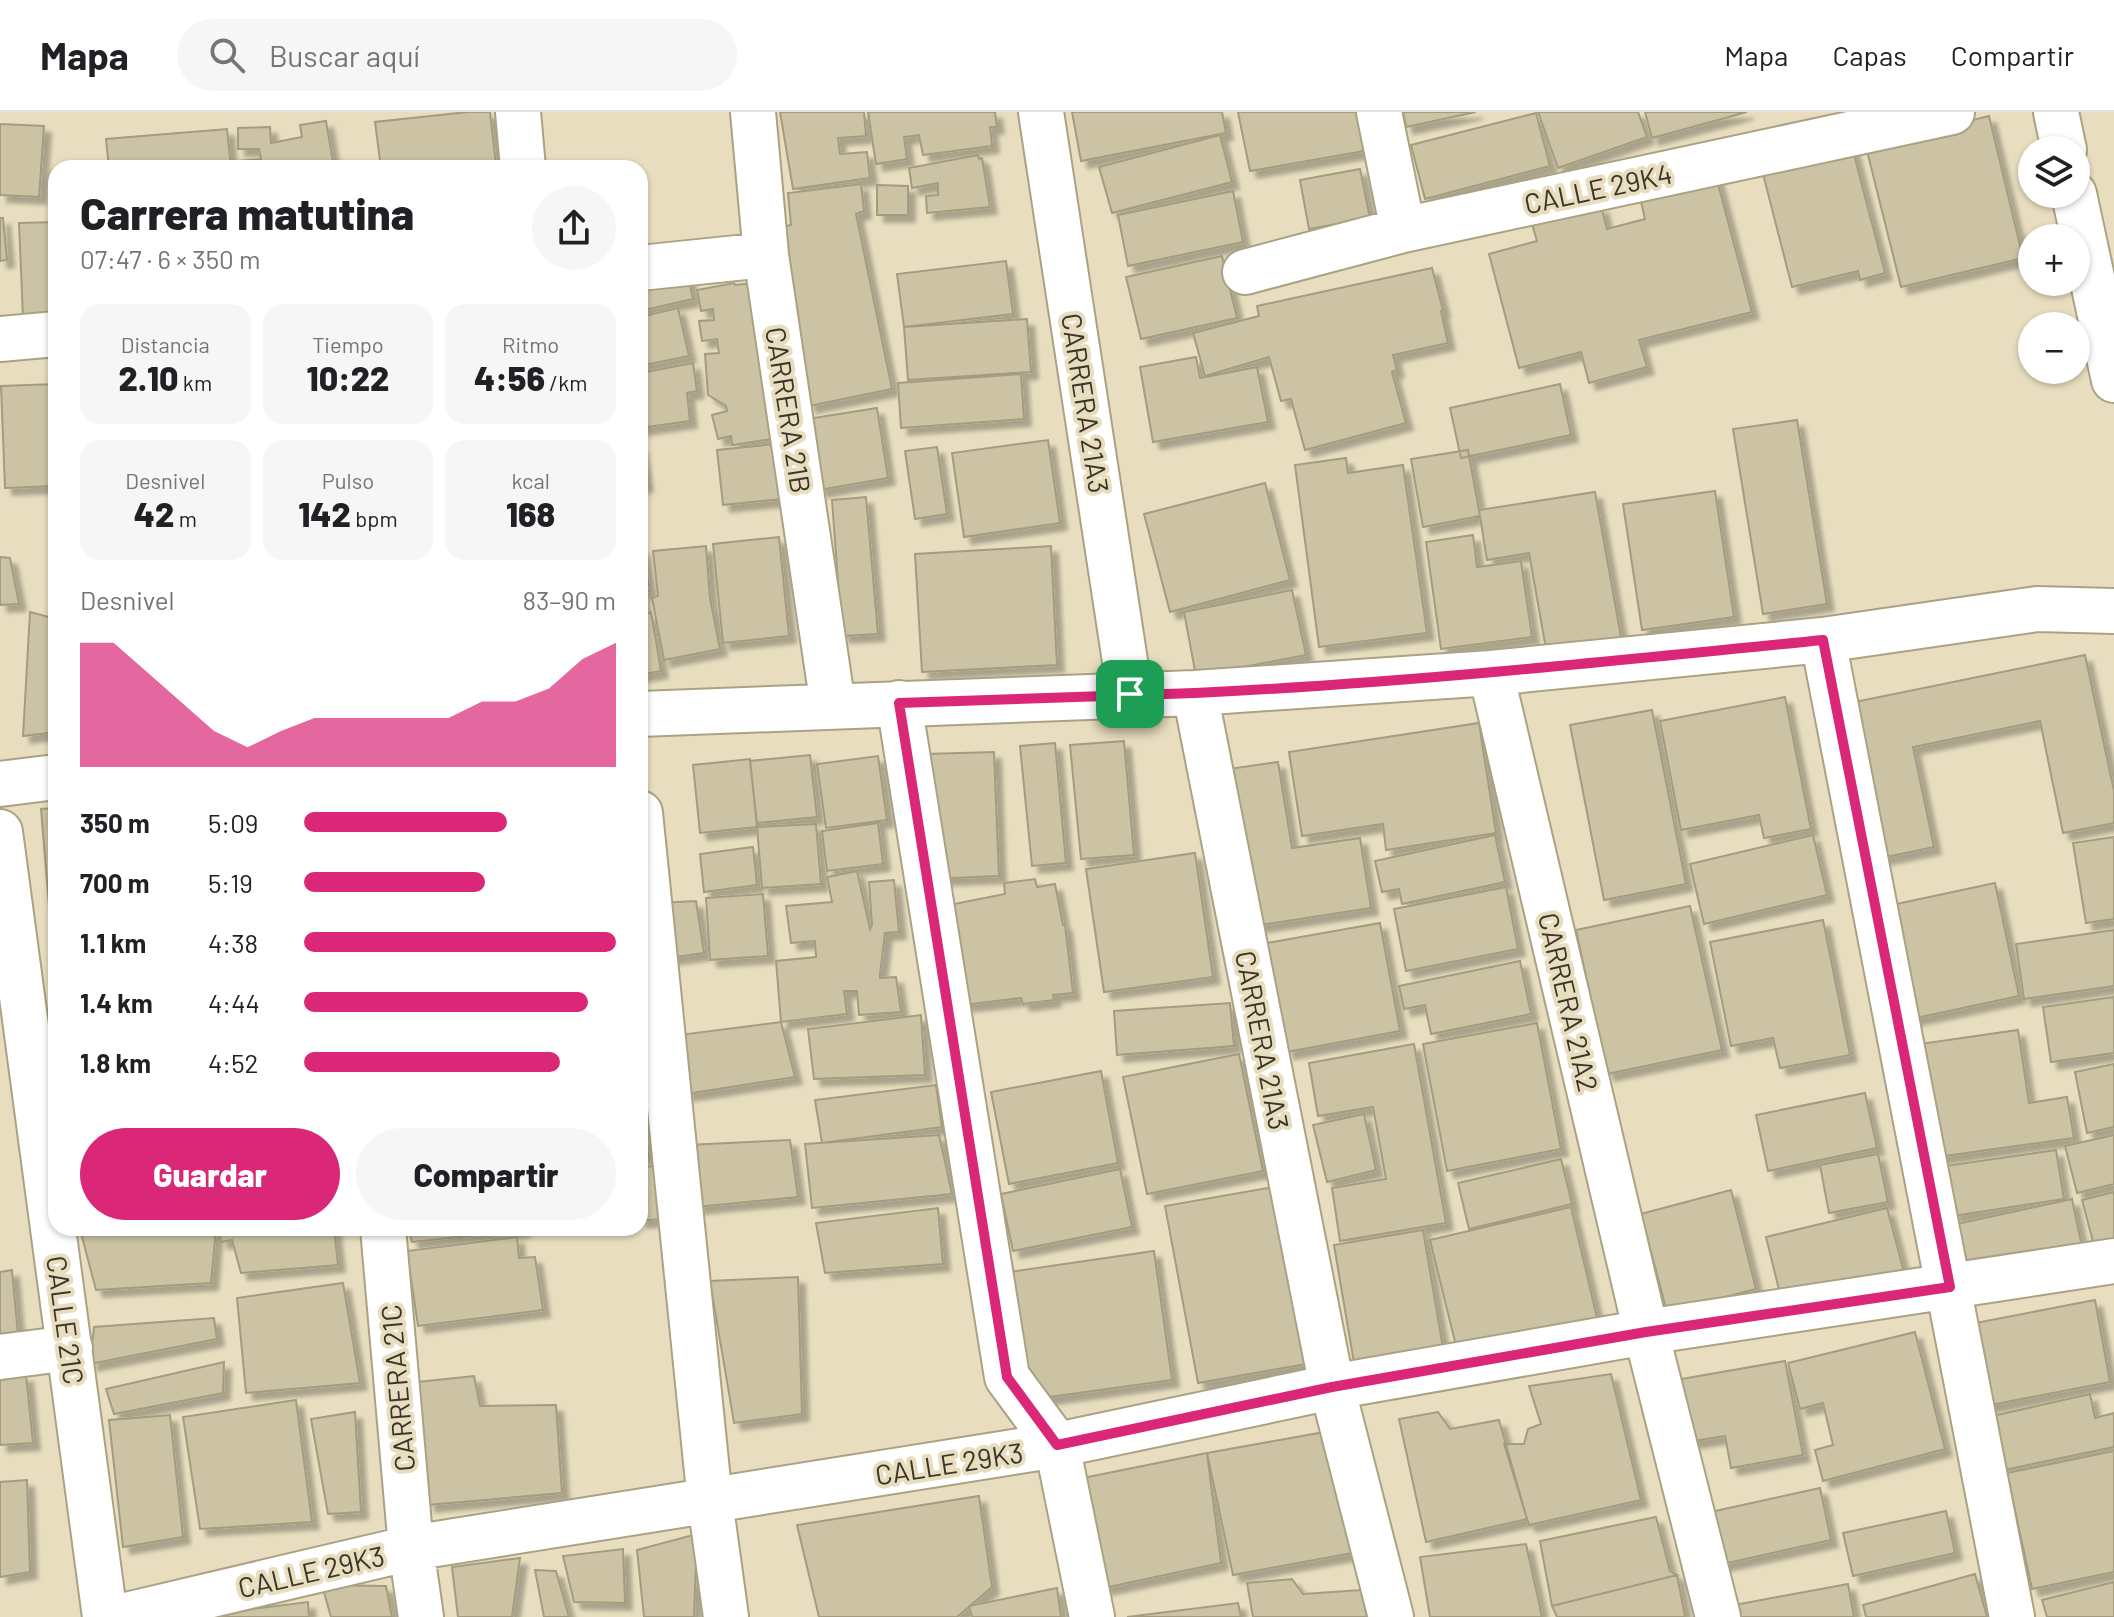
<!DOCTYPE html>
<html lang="es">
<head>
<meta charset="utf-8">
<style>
  :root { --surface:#fff; --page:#f6f6f6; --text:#202124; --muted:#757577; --line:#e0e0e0; --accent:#db2777 }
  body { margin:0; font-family:Barlow,sans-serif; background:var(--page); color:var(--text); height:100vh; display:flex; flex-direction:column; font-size:30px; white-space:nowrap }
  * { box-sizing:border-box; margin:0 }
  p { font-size:26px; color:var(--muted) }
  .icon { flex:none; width:44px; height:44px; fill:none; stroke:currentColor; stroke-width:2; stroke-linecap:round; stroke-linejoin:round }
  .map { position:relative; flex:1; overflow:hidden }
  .drawer { position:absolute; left:48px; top:48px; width:600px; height:1076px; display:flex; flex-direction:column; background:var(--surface); border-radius:24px; box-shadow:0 2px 6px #0004 }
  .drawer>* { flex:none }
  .fabs { position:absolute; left:2018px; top:24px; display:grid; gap:16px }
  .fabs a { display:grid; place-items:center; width:72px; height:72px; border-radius:50%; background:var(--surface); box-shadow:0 2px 6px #0004; font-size:40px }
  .pin { position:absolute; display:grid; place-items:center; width:68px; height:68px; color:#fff; margin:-34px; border-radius:16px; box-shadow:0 4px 12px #0006 }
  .round { display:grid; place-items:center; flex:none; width:84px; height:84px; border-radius:42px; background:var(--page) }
  .overview { display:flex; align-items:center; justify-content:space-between; height:136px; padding:0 32px }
  h1 { font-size:44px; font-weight:800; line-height:60px }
  .stats { display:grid; grid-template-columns:repeat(3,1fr); gap:12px; height:136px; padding:8px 32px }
  .stats div { display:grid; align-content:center; border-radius:20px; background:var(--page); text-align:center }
  .stats b { font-size:34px; font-weight:800 }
  .stats small { font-size:22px; font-weight:400 }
  .stats p { font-size:22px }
  .chart { height:224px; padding:16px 32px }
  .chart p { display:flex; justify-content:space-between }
  .chart svg { width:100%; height:144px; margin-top:8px; fill:var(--accent); opacity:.7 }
  .button { display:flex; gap:16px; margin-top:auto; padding:16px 32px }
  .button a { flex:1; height:92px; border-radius:48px; background:var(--accent); color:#fff; font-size:32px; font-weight:800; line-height:92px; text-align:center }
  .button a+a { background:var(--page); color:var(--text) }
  ul { padding:0 32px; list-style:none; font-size:26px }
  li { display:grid; grid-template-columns:128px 96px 1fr; align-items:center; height:60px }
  li i { height:20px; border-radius:10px; background:var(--accent) }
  header { display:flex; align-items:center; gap:48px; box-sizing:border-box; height:112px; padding:0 40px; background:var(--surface); border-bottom:2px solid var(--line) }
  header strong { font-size:38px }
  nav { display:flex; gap:44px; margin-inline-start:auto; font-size:28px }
  .search { width:560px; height:72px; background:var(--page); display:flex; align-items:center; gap:20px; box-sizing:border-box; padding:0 28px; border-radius:44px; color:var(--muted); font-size:30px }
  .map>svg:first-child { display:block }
</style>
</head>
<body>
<header>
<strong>Mapa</strong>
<div class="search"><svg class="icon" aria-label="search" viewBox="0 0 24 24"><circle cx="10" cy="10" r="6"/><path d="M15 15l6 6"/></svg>Buscar aquí</div>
<nav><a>Mapa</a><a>Capas</a><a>Compartir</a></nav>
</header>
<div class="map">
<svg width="2114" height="1505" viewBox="0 0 2114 1505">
  <defs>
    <filter id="shadow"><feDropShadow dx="7" dy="7" stdDeviation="2" flood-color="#0004"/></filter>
  </defs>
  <rect width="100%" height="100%" fill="#e8debf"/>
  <path fill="#ccc3a4" stroke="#a59b7e" stroke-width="2" filter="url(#shadow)" d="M 468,0 L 490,0 L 496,53 L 469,56 L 381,56 L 375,10 Z
    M 780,0 L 864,0 L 866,24 L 838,26 L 840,42 L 867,40 L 870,66 L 793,77 Z
    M 868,0 L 995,0 L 997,15 L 990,15 L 992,34 L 923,43 L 919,23 L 904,25 L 907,47 L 876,52 Z
    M 1072,0 L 1222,0 L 1226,21 L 1081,49 Z
    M 1238,0 L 1357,0 L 1364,39 L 1250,59 Z
    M 1403,0 L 1476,0 L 1406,15 Z
    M 1538,0 L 1638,0 L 1647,25 L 1558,56 Z
    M 1645,0 L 1747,0 L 1652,26 Z
    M 1536,1 L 1550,54 L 1425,87 L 1411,33 Z
    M 1989,4 L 2023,146 L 1901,175 L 1866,35 Z
    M 326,9 L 334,56 L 238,56 L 237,49 L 261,47 L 259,37 L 238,37 L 238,16 L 270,15 L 271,31 L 302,25 L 300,13 Z
    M 0,12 L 44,14 L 39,85 L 0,83 Z
    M 227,17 L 231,56 L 109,56 L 106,27 Z
    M 1220,23 L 1232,70 L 1112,101 L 1099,55 Z
    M 1852,35 L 1885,161 L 1860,168 L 1858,159 L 1792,175 L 1762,58 Z
    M 978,43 L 979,47 L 982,46 L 990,95 L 927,101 L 926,84 L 938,83 L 938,71 L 912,76 L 909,56 Z
    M 1713,53 L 1752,200 L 1639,228 L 1647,255 L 1589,271 L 1581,240 L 1519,256 L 1489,142 L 1537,129 L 1532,112 L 1601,94 L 1607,117 L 1645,107 L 1637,72 Z
    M 1360,57 L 1370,106 L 1309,117 L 1300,68 Z
    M 861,72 L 864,99 L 856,102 L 892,277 L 809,294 L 772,117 L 791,113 L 788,81 Z
    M 877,73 L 908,74 L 908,103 L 877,103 Z
    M 1233,79 L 1243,130 L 1128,154 L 1118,103 Z
    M 0,106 L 3,106 L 7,148 L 0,149 Z
    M 56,110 L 56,205 L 23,206 L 19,111 Z
    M 1222,144 L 1237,206 L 1141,227 L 1126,165 Z
    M 1006,149 L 1013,202 L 904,215 L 897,162 Z
    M 686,155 L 693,187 L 640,199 L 640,166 Z
    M 1432,156 L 1443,198 L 1441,199 L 1448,231 L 1393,243 L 1397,258 L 1392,260 L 1406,311 L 1305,338 L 1291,287 L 1281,289 L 1269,245 L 1205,264 L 1193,221 L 1259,204 L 1257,194 Z
    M 764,170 L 786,325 L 732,333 L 731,324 L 718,327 L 712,303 L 727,299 L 726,294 L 708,283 L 705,242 L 719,241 L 717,227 L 702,229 L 699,209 L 714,208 L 713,197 L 701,199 L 697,178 L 734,171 L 735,173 Z
    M 678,196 L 689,244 L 640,254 L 640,205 Z
    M 1027,207 L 1031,260 L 908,268 L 904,215 Z
    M 1196,245 L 1200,266 L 1257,255 L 1268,310 L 1153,330 L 1140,255 Z
    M 693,251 L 697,279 L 687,281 L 690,309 L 640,316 L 640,261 Z
    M 1021,262 L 1024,307 L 901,316 L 898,271 Z
    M 56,272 L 56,374 L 5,376 L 1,274 Z
    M 1560,272 L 1571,323 L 1461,346 L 1450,296 Z
    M 877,296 L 888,366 L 819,378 L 807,307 Z
    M 1797,308 L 1827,492 L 1763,502 L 1733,317 Z
    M 1048,328 L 1060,411 L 964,425 L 952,341 Z
    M 785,331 L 792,386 L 723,393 L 717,338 Z
    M 640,333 L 646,373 L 640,374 Z
    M 937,335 L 947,402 L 915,407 L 905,339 Z
    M 1468,338 L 1480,404 L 1423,415 L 1411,347 Z
    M 1346,346 L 1348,361 L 1403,353 L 1427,521 L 1319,535 L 1295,353 Z
    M 1265,371 L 1290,468 L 1170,500 L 1144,402 Z
    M 1715,379 L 1734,505 L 1642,518 L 1623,392 Z
    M 1595,380 L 1621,525 L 1546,537 L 1529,441 L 1487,448 L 1479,398 Z
    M 866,385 L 878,522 L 842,524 L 832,388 Z
    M 1473,423 L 1477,455 L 1521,449 L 1532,525 L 1441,537 L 1426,430 Z
    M 779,425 L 789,524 L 723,531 L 713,432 Z
    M 706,434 L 710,486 L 720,537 L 664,548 L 652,486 L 658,484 L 653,439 Z
    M 1051,434 L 1057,553 L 922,560 L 915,442 Z
    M 642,436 L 650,479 L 641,481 L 645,502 L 651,500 L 661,559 L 640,563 L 640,437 Z
    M 0,445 L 10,446 L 19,492 L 0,493 Z
    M 1292,478 L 1306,543 L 1196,564 L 1184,500 Z
    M 30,500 L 56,507 L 56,620 L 23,624 Z
    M 2085,543 L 2114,679 L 2114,711 L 2063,721 L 2040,609 L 1913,635 L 1934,735 L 1877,747 L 1845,592 Z
    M 1785,585 L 1811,717 L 1764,726 L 1759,703 L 1681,718 L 1660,609 Z
    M 1652,598 L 1686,772 L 1604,788 L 1570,613 Z
    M 1479,611 L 1496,721 L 1386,738 L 1383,712 L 1302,724 L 1289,640 Z
    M 1124,629 L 1134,743 L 1081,747 L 1070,633 Z
    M 1055,631 L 1066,751 L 1032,754 L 1020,634 Z
    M 994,640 L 999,764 L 930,767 L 925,642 Z
    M 810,643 L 817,705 L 757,711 L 750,649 Z
    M 878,644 L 887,708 L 826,716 L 817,652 Z
    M 750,647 L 757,715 L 700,721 L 693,653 Z
    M 1278,650 L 1292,736 L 1360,726 L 1371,796 L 1254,814 L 1229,657 Z
    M 56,696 L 56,830 L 52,830 L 41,697 Z
    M 878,711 L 883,752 L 827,759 L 822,719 Z
    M 816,712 L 821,772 L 762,776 L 757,715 Z
    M 1495,723 L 1505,770 L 1402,792 L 1399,777 L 1382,780 L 1375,749 Z
    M 1813,723 L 1827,783 L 1704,812 L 1690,752 Z
    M 2114,725 L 2114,807 L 2086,811 L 2073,731 Z
    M 753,735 L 757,773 L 704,780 L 700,742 Z
    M 1195,741 L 1213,865 L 1104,880 L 1086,757 Z
    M 857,759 L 870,817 L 872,813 L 869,770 L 894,768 L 899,820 L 885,821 L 880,862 L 880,866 L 896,865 L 901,900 L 859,903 L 857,879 L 844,879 L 847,902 L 781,910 L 776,849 L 816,845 L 815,829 L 791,831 L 786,794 L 832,790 L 827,765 Z
    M 1035,767 L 1037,775 L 1055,772 L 1063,813 L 1065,813 L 1073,881 L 1053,883 L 1054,888 L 1023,892 L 1021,886 L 964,893 L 949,793 L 1005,782 L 1004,771 Z
    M 1995,771 L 2019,884 L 1911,907 L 1887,794 Z
    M 1506,775 L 1518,837 L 1406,859 L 1394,797 Z
    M 763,782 L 768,844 L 710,848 L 706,786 Z
    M 696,789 L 704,841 L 662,847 L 659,791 Z
    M 1690,794 L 1722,938 L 1607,962 L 1576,818 Z
    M 1823,808 L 1850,943 L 1780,956 L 1773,926 L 1731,934 L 1710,830 Z
    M 1380,811 L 1400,919 L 1287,940 L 1267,831 Z
    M 2114,818 L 2114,874 L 2024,887 L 2016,832 Z
    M 1520,849 L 1531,902 L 1431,922 L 1425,893 L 1404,897 L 1399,874 Z
    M 2114,885 L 2114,941 L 2051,950 L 2043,895 Z
    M 1230,891 L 1234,934 L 1117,943 L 1114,899 Z
    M 921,903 L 925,963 L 814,967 L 808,917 Z
    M 781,910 L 795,965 L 686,982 L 679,923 Z
    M 1537,911 L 1561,1037 L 1447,1059 L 1423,932 Z
    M 2018,918 L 2029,991 L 2067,985 L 2074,1026 L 1930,1046 L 1913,933 Z
    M 1414,932 L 1446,1111 L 1340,1129 L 1332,1076 L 1386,1067 L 1373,995 L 1318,1004 L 1309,951 Z
    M 1239,942 L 1263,1059 L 1147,1082 L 1123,965 Z
    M 2114,952 L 2114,1015 L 2087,1021 L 2075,960 Z
    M 1101,959 L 1118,1051 L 1009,1072 L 991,980 Z
    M 936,973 L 942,1015 L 822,1031 L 815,988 Z
    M 1865,981 L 1877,1036 L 1768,1059 L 1756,1003 Z
    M 1364,1002 L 1376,1058 L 1327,1070 L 1313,1013 Z
    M 644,1004 L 649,1046 L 640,1046 L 640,1005 Z
    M 939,1023 L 952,1082 L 812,1096 L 805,1032 Z
    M 2114,1023 L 2114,1072 L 2077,1081 L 2065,1034 Z
    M 790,1028 L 798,1085 L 697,1095 L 688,1033 Z
    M 2056,1038 L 2064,1087 L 1953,1104 L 1945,1054 Z
    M 1878,1042 L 1888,1090 L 1829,1101 L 1820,1053 Z
    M 1561,1047 L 1572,1092 L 1469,1117 L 1458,1071 Z
    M 654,1054 L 660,1107 L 640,1109 L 640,1056 Z
    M 1120,1057 L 1132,1115 L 1013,1139 L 1001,1082 Z
    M 1273,1075 L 1306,1252 L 1198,1271 L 1165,1094 Z
    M 1731,1078 L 1756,1177 L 1667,1200 L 1641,1102 Z
    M 2114,1080 L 2114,1141 L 2097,1145 L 2082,1088 Z
    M 2072,1087 L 2083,1140 L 1964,1165 L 1952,1113 Z
    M 1571,1095 L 1598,1210 L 1458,1242 L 1430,1128 Z
    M 938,1096 L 943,1152 L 825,1161 L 816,1111 Z
    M 1887,1096 L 1904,1160 L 1782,1190 L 1766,1125 Z
    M 114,1116 L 216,1116 L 211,1171 L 96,1178 L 81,1121 Z
    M 219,1116 L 334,1116 L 338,1153 L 241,1161 L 232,1128 L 221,1130 Z
    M 408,1116 L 523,1116 L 523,1118 L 412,1130 Z
    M 1423,1118 L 1443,1236 L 1354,1251 L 1334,1133 Z
    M 517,1125 L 519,1146 L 535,1145 L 543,1198 L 418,1214 L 407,1139 Z
    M 1154,1139 L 1172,1268 L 1028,1288 L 1009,1160 Z
    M 12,1158 L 18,1223 L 0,1226 L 0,1160 Z
    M 798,1165 L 802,1302 L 734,1311 L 710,1169 Z
    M 343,1171 L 360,1271 L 246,1281 L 237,1186 Z
    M 2095,1188 L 2110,1270 L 1975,1296 L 1960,1214 Z
    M 214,1206 L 217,1227 L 90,1252 L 94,1215 Z
    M 1915,1220 L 1945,1337 L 1823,1369 L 1815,1338 L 1833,1333 L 1823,1291 L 1800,1297 L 1788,1251 Z
    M 1785,1249 L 1803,1343 L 1731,1356 L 1725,1324 L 1681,1331 L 1670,1269 Z
    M 224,1250 L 223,1281 L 114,1302 L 106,1277 Z
    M 1611,1262 L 1641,1388 L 1529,1413 L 1504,1332 L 1524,1332 L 1528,1317 L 1541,1312 L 1529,1274 Z
    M 26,1263 L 33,1331 L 0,1333 L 0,1266 Z
    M 474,1264 L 480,1294 L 556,1293 L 562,1381 L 428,1393 L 418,1270 Z
    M 2090,1282 L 2095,1306 L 2114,1301 L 2114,1335 L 1999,1359 L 1988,1305 Z
    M 296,1288 L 312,1410 L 200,1417 L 183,1305 Z
    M 355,1300 L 361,1400 L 328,1402 L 311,1307 Z
    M 1438,1300 L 1450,1317 L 1499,1308 L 1527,1407 L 1426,1430 L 1399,1307 Z
    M 170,1303 L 183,1425 L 123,1435 L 109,1308 Z
    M 1330,1319 L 1352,1441 L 1233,1463 L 1207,1341 Z
    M 2114,1339 L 2114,1460 L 2032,1477 L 2007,1361 Z
    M 1207,1341 L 1221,1451 L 1104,1476 L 1073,1368 Z
    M 27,1368 L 30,1460 L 0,1465 L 0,1370 Z
    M 1820,1376 L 1831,1428 L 1718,1453 L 1706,1401 Z
    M 979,1384 L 992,1475 L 957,1505 L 819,1505 L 797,1413 Z
    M 1946,1399 L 1955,1441 L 1853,1464 L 1843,1421 Z
    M 1656,1405 L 1670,1459 L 1677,1463 L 1552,1494 L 1540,1429 Z
    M 697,1422 L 694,1505 L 644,1505 L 637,1438 Z
    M 1526,1432 L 1542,1505 L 1430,1505 L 1420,1445 Z
    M 623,1437 L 625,1491 L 574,1490 L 563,1444 Z
    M 520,1446 L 512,1505 L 458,1505 L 452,1455 Z
    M 535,1458 L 556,1459 L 569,1505 L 544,1505 Z
    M 1975,1462 L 1987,1505 L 1866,1505 L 1863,1493 Z
    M 1677,1463 L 1685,1505 L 1557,1505 L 1552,1494 Z
    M 1292,1467 L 1303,1482 L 1361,1478 L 1367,1505 L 1253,1505 L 1247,1471 Z
    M 2114,1470 L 2114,1505 L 2047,1505 L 2042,1488 Z
    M 1848,1472 L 1854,1505 L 1731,1505 L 1729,1494 Z
    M 322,1473 L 386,1474 L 392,1505 L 331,1505 Z
    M 1057,1476 L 1061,1505 L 972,1505 L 969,1494 Z
    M 308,1490 L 309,1505 L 220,1505 L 219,1501 Z
    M 1238,1491 L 1241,1505 L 1127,1505 Z"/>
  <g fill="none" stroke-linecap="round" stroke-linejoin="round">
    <defs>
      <path id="street" d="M 518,0 L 523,56
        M 753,0 L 766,143 L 833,594
        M 1041,0 L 1130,582
        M 1379,0 L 1403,118
        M 640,156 L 766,143
        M 1245,160 L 1403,118 L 1952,0
        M 0,227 L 56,222
        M 1823,528 L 2012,1505
        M 1491,561 L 1646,1220 L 1718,1505
        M 1195,581 L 1332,1275 L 1391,1505
        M 899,591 L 1007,1265 L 1057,1333 L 1092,1505
        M 640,602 L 1195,581 L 1491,561 L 1823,528 L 2037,497 L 2114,499
        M 0,672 L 56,665
        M 640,701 L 710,1389 L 726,1505
        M 0,720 L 105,1505
        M 383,1116 L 411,1436 L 421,1505
        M 0,1245 L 70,1236
        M 118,1505 L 411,1436 L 1057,1333 L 1332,1275 L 1646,1220 L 2114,1149"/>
      <path id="primary" d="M 2056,0 L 2064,38
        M 2074,82 L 2114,268"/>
    </defs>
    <use href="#street" stroke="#aba284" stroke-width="48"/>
    <use href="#primary" stroke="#aba284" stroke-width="48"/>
    <use href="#street" stroke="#fff" stroke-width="44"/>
    <use href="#primary" stroke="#fff" stroke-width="44"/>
  </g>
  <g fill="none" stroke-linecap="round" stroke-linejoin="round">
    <defs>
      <path id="route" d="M 1823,528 L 1950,1175 L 1646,1220 L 1332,1275 L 1057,1333 L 1007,1265 L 899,591 C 998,587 1097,585 1195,581 C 1405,571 1614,549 1823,528 Z"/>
    </defs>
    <use href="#route" stroke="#fff" stroke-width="16"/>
    <use href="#route" stroke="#db2777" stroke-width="10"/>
  </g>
  <g text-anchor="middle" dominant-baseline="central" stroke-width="8" stroke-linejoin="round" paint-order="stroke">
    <g font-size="28" fill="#393529" stroke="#e8debf">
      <text transform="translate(1598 76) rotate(-12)">CALLE 29K4</text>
      <text transform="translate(1086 291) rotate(81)">CARRERA 21A3</text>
      <text transform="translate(789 298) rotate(81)">CARRERA 21B</text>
      <text transform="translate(1569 890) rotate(77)">CARRERA 21A2</text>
      <text transform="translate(1263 928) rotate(79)">CARRERA 21A3</text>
      <text transform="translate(66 1208) rotate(82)">CALLE 21C</text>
      <text transform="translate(397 1276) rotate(-95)">CARRERA 21C</text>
      <text transform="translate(949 1351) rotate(-9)">CALLE 29K3</text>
      <text transform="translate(311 1459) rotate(-13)">CALLE 29K3</text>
    </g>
  </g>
</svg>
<div class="fabs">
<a><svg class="icon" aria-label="layers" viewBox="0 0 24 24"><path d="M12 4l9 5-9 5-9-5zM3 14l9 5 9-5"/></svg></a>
<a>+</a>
<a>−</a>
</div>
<div class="pin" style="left:1130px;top:582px;background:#1e9e55"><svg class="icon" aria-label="arrive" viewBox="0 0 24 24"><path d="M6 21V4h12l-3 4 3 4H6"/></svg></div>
<section class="drawer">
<div class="overview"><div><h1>Carrera matutina</h1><p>07:47 · 6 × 350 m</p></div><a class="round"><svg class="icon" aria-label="share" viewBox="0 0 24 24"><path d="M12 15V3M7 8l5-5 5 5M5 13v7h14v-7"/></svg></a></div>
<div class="stats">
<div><p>Distancia</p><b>2.10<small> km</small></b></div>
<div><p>Tiempo</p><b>10:22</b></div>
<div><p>Ritmo</p><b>4:56<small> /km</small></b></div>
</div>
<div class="stats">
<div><p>Desnivel</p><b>42<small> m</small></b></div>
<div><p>Pulso</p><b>142<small> bpm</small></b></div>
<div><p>kcal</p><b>168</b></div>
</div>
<div class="chart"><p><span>Desnivel</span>83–90 m</p>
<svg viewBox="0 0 160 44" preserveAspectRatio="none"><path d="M0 44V6L10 6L20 15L30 24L40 33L50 38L60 33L70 29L80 29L90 29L100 29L110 29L120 24L130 24L140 20L150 11L160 6V44z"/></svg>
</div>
<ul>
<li><b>350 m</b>5:09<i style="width:65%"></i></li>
<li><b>700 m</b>5:19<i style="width:58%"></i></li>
<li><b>1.1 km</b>4:38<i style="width:100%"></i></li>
<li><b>1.4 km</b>4:44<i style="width:91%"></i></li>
<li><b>1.8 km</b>4:52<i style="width:82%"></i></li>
</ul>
<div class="button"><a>Guardar</a><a>Compartir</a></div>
</section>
</div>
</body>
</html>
